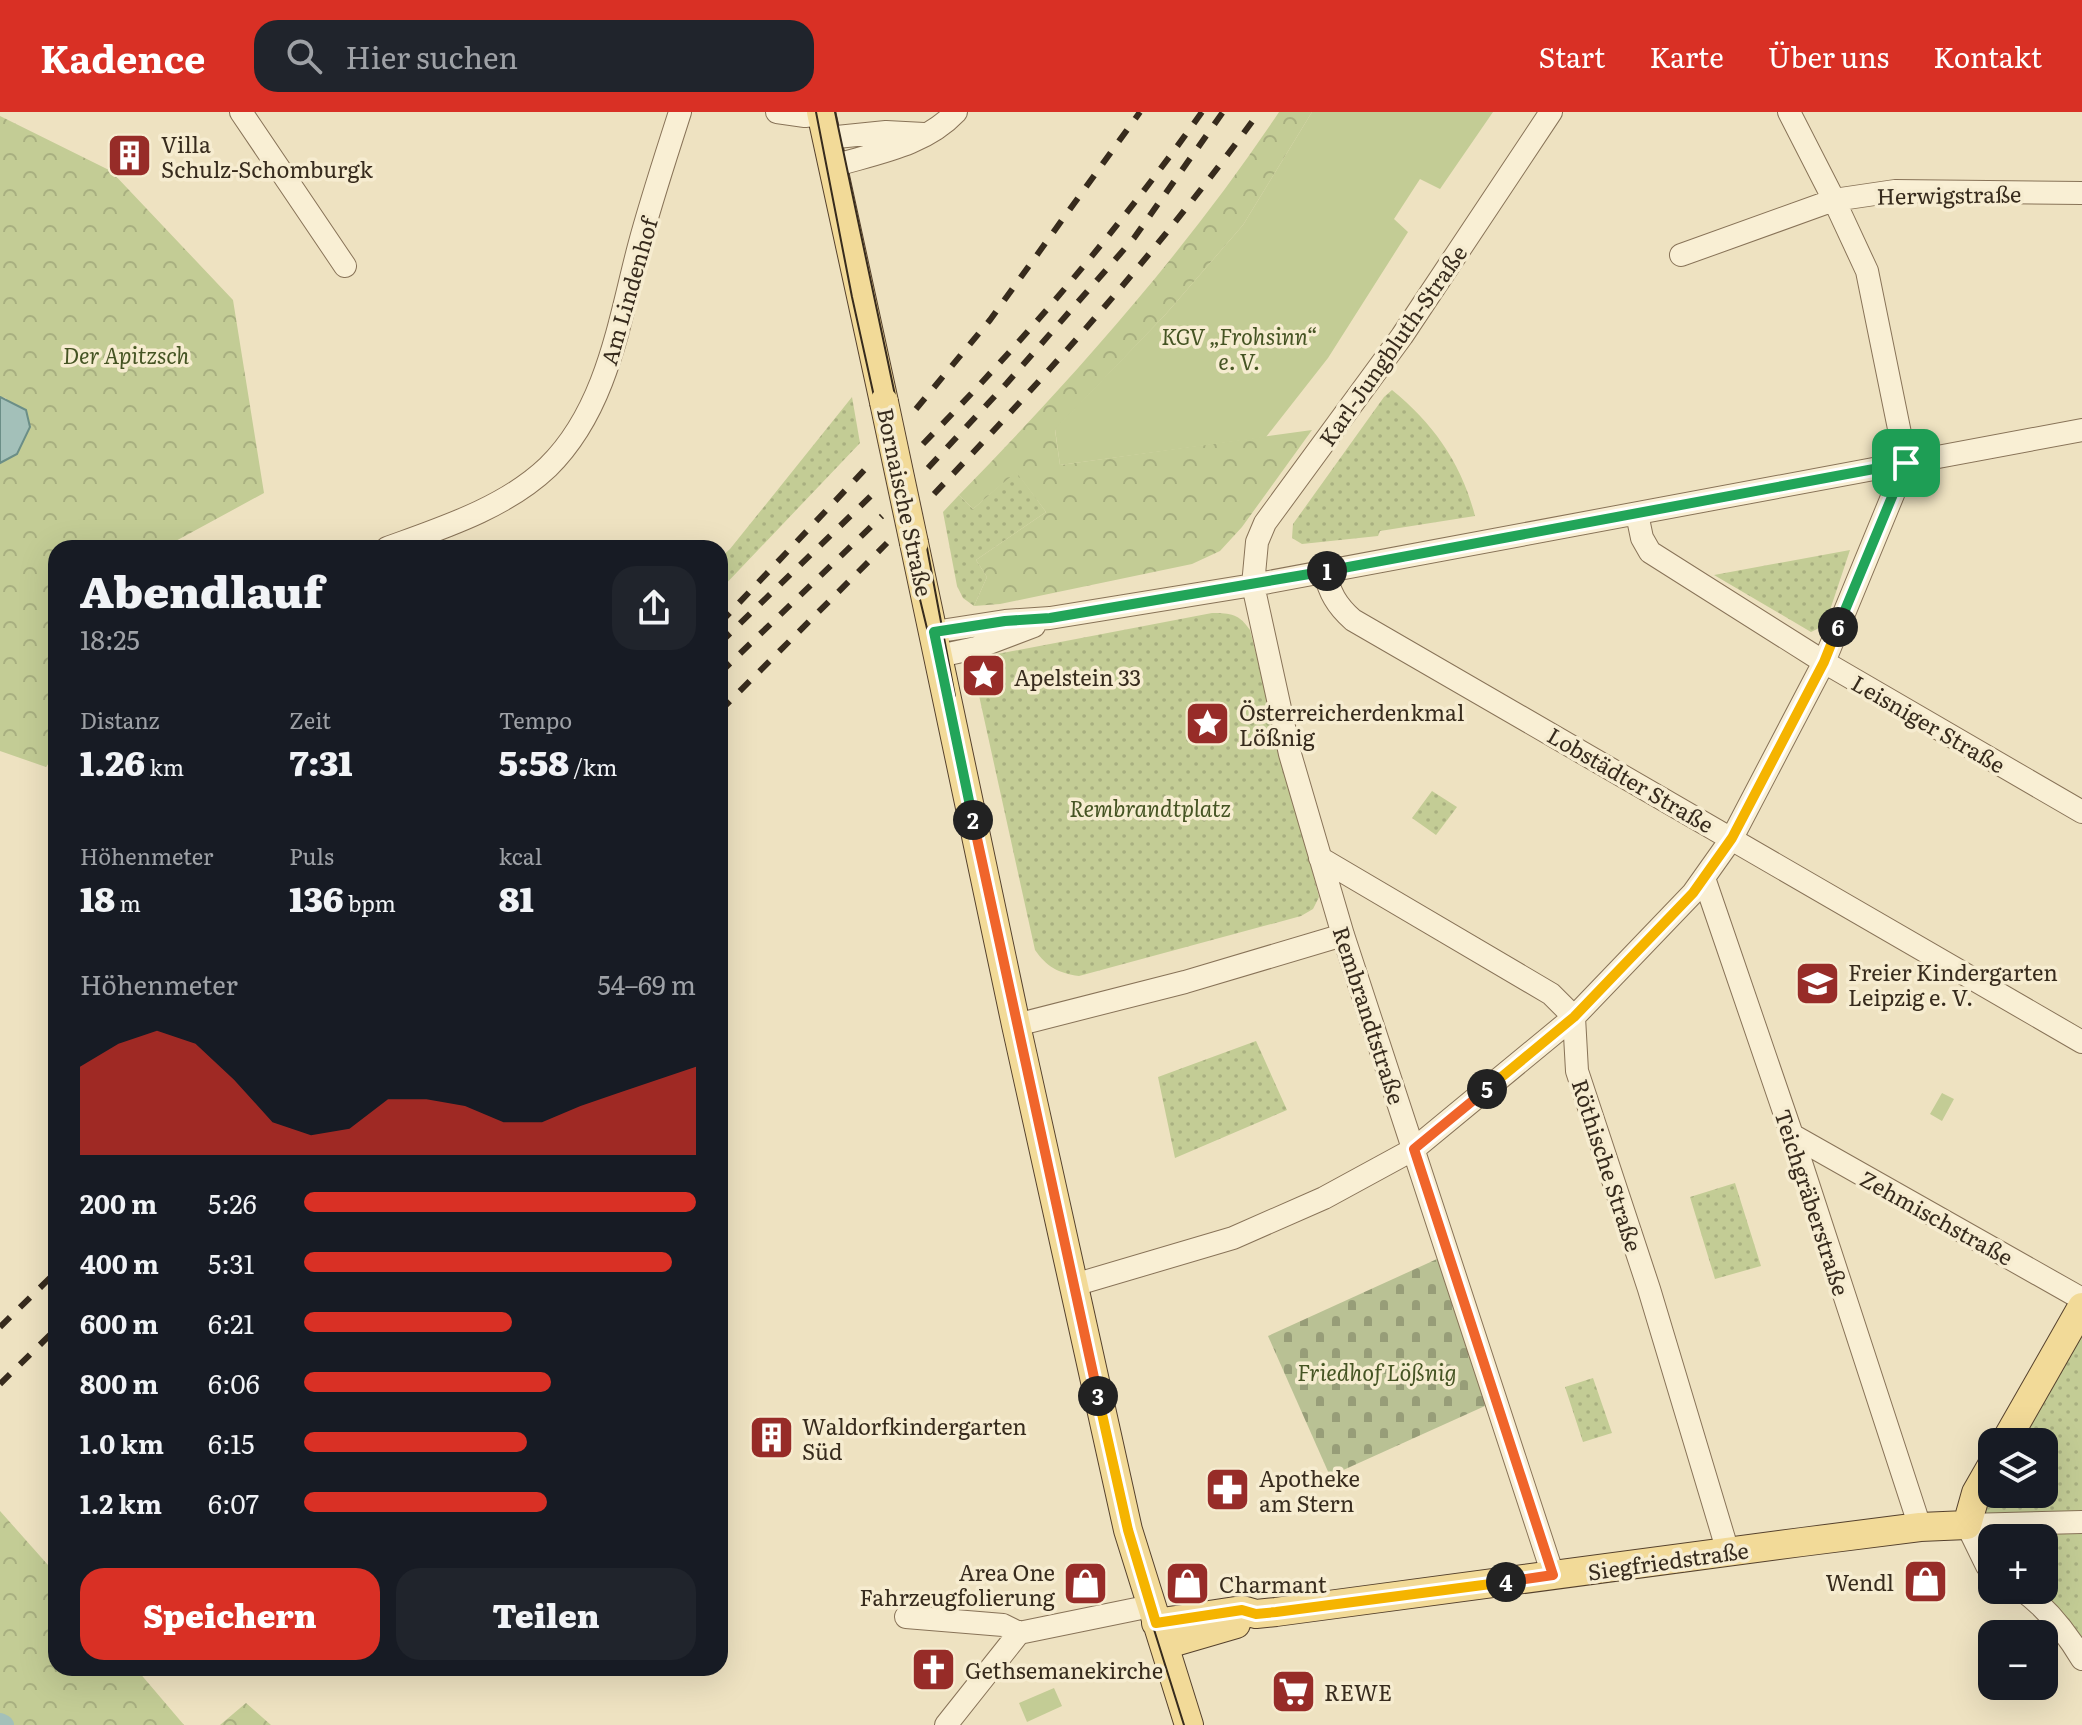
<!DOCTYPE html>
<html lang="de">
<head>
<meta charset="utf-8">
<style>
  :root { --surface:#171b24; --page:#20242c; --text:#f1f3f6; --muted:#9ea1a6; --accent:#d93025 }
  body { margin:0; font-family:Literata,serif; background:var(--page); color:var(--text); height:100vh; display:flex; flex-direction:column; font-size:30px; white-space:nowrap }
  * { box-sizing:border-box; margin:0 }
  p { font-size:26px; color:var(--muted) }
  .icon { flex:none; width:44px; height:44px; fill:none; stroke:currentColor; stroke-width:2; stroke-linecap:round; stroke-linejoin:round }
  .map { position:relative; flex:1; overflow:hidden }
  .drawer { position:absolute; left:48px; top:428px; width:680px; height:1136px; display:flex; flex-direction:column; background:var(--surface); border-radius:24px; box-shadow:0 8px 32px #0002 }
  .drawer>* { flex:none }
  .controls { position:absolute; left:1978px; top:1316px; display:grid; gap:16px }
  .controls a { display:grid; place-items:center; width:80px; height:80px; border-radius:16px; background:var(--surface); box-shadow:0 8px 32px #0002; font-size:40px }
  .pin { position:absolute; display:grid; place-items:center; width:68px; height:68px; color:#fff; margin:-34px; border-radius:16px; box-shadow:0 4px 12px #0006 }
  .km { position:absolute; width:40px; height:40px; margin:-20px; border-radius:50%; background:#222; color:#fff; font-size:22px; line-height:40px; text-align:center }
  .round { display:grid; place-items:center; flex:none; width:84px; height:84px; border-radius:24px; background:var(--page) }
  .overview { display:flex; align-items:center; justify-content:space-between; height:136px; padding:0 32px }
  h1 { font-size:44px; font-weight:800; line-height:60px }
  .figures { display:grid; grid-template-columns:repeat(3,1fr); gap:12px; height:136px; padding:8px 32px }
  .figures div { display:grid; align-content:center }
  .figures b { font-size:34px; font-weight:800 }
  .figures small { font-size:22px; font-weight:400 }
  .figures p { font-size:22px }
  .chart { height:224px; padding:16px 32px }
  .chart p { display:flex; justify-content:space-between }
  .chart svg { width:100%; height:144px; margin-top:8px; fill:var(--accent); opacity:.7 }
  .cta { display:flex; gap:16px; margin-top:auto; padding:16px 32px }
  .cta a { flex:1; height:92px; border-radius:24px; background:var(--accent); color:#fff; font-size:32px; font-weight:800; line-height:92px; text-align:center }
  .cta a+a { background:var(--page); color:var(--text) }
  ul { padding:0 32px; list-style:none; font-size:26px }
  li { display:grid; grid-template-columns:128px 96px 1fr; align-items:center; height:60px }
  li i { height:20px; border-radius:10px; background:var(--accent) }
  header { display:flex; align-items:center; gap:48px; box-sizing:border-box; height:112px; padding:0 40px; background:var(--accent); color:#fff }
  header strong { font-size:38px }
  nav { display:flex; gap:44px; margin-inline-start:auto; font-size:28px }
  .search { width:560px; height:72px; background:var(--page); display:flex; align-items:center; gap:20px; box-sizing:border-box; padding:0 28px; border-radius:24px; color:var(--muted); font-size:30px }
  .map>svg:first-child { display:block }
</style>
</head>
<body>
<header>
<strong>Kadence</strong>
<div class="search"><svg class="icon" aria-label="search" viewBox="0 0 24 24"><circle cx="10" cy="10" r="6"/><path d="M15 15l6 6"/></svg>Hier suchen</div>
<nav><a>Start</a><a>Karte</a><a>Über uns</a><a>Kontakt</a></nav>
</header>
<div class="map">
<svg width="2082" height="1613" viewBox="0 0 2082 1613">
  <defs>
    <pattern id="grass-dots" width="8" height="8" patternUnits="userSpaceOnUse" patternTransform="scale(2)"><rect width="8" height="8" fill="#c3cc95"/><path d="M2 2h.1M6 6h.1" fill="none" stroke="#a8af80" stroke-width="1.8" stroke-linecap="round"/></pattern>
    <pattern id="forest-crowns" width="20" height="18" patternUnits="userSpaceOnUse" patternTransform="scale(2)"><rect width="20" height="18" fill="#c3cc95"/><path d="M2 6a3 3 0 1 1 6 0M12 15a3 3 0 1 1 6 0" fill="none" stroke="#a8af80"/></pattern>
    <pattern id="cemetery-stones" width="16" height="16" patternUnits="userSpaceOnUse" patternTransform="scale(2)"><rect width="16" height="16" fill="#b9c194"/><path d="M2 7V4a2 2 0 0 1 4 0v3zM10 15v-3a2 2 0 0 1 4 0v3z" fill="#979d78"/></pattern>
  </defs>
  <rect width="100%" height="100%" fill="#eee2c1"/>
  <path fill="url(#grass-dots)" d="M 1392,278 C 1433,311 1462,352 1475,404 L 1380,419 L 1378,424 L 1302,432 L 1292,426 L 1293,412 L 1384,285 Z
    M 852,285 L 860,331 L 720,478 L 720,446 L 730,437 Z
    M 1016,359 L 1046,400 L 976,448 L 987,465 L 974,494 L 963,486 L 957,474 L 943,400 L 959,383 L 973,397 Z
    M 1850,438 L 1825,513 L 1811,520 L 1714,463 Z
    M 1212,501 C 1231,501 1239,502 1250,518 L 1319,785 L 1313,797 L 1301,804 L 1079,864 C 1058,861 1047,855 1035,838 L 978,579 C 977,559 979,552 997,542 Z
    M 1432,679 L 1457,695 L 1436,723 L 1412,706 Z
    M 1256,929 L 1287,998 L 1175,1046 L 1158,965 Z
    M 1735,1071 L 1761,1154 L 1715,1167 L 1690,1085 Z
    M 2082,1195 L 2082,1547 L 2022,1478 L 2044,1478 L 2044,1426 L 1992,1426 L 1992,1458 L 1987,1454 L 1976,1381 L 1992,1353 L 1992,1382 L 2044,1382 L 2044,1330 L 2005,1330 Z
    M 1593,1266 L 1612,1321 L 1583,1330 L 1565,1275 Z"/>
  <path fill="url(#forest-crowns)" d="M 1279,0 L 1312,0 L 1243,113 L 1165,203 L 1055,318 L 1060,353 L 1312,318 L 1242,415 L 1220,439 L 1192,452 L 1000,492 L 974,494 L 987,465 L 976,448 L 1046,400 L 1016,360 L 973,397 L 959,383 C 1075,264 1187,138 1279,0 Z
    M 0,4 L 111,59 L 233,188 L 264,381 L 172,431 L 168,436 L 56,436 L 56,641 L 46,655 L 0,639 L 0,351 L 17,342 L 6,286 L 0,285 Z
    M 0,1399 L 56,1462 L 56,1556 L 141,1556 L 138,1559 L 184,1613 L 0,1613 Z
    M 246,1591 L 271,1613 L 220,1613 Z"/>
  <path fill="url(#cemetery-stones)" d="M 1448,1142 L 1496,1289 L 1330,1364 L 1268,1224 Z"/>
  <path fill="#c3cc95" d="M 1312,0 L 1493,0 L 1440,77 L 1420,67 L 1394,107 L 1408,120 L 1328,246 L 1266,325 L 1060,353 L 1055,317 L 1165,203 L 1243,113 Z
    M 1942,981 L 1954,987 L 1942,1009 L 1930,1002 Z
    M 1054,1576 L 1062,1594 L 1027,1610 L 1019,1591 Z"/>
  <path fill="#a3c0b9" stroke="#6b8e87" stroke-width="2" d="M 0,285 L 26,298 L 30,315 L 17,342 L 0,351 Z"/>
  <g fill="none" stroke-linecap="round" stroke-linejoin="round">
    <path stroke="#a3c0b9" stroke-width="20" d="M 0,1611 L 4,1613"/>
    <defs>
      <path id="minor" d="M 241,0 L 345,154
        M 777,0 L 805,4 L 822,2
        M 1551,0 L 1402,224 L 1265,411 L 1257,430 L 1253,473 L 1290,642 L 1343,823 L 1553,1463
        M 827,26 L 886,20 L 924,22
        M 833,54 C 876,41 924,34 956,0
        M 1681,143 L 1834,88 L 1895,79 L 2082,81
        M 1637,402 L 1642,426 L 1650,440 L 1824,550 L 2082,700
        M 387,436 C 442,416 505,396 548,355 C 607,297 619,210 639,134 C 651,89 666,44 680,0
        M 1324,459 C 1330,481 1336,493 1353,508 L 2082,930
        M 934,520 L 1005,509 L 1050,506 L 1253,473 L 2082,318
        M 939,544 L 976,536 L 1034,514
        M 1320,746 L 1551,882 L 1574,905 L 1577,959 L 1649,1177 L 1728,1440
        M 1704,766 L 1792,1023 L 1920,1415
        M 1016,913 L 1185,870 L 1343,823
        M 1792,1023 L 2082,1187
        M 1074,1173 L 1233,1126 L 1324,1086 L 1414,1037 L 1574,905 L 1693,781 L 1732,726 L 1824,550 L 1906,351 L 1867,159 L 1834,88 L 1789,0
        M 1992,1458 L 1987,1454 L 1967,1413 L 2082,1410
        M 2022,1478 C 2047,1496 2066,1520 2082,1547
        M 906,1505 L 1003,1513 L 1019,1521 L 1151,1494
        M 946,1613 L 1019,1521"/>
      <path id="major" d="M 821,0 L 884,290
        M 914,431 L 1016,913 L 1128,1418 L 1189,1613
        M 2005,1330 L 2082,1195
        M 1156,1511 L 1242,1498 L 1256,1502 L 1276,1500 L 1802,1430 L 1920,1415 L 1967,1413 L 1976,1381 L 1992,1353
        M 1164,1533 L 1236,1512"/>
    </defs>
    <use href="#minor" stroke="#887358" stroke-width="24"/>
    <use href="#major" stroke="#55412d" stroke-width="30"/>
    <use href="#minor" stroke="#f9efd4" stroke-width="22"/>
    <use href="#major" stroke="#f2da98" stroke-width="28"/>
    <path stroke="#372b1d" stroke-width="2" d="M 816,0 L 852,185 L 908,438 L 948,603 L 1002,868 L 1124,1422 L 1184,1613
      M 835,0 L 924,420 L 955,584"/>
    <path stroke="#372b1d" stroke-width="6" stroke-dasharray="14 14" stroke-linecap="butt" d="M 916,297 L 990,208 L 1140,0
      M 923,332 C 1025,228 1118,118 1202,0
      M 928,356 L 1007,271 L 1134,126 L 1223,0
      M 934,382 C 1050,260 1161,136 1259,0
      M 720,511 L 871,351
      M 720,531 L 876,379
      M 720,561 L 882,404
      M 720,599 L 887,431
      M 0,1215 L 56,1160
      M 0,1272 L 56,1217"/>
    <defs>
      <path id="major-bridge" d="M 884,290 L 914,431"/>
    </defs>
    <use href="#major-bridge" stroke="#55412d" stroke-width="30" stroke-linecap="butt"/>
    <use href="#major-bridge" stroke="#f2da98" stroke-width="28"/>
  </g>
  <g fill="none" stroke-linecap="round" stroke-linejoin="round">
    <defs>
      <path id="split-1" d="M 1327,459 L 1906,351"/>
      <path id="split-2" d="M 973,708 L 934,520 L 1005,509 L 1050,506 L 1327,459"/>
      <path id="split-3" d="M 973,708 L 1098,1284"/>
      <path id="split-4" d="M 1098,1284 L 1128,1418 L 1156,1511 L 1242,1498 L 1256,1502 L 1276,1500 L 1506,1470"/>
      <path id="split-5" d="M 1487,977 L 1414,1037 L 1553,1463 L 1506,1470"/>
      <path id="split-6" d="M 1487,977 L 1574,905 L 1693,781 L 1732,726 L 1824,550 L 1838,515"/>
      <path id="split-7" d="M 1838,515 L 1906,351"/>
    </defs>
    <use href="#split-1" stroke="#fff" stroke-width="16"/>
    <use href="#split-2" stroke="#fff" stroke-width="16"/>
    <use href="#split-3" stroke="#fff" stroke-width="16"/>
    <use href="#split-4" stroke="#fff" stroke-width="16"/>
    <use href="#split-5" stroke="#fff" stroke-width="16"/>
    <use href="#split-6" stroke="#fff" stroke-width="16"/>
    <use href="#split-7" stroke="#fff" stroke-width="16"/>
    <use href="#split-1" stroke="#22a559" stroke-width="10"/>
    <use href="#split-2" stroke="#22a559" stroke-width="10"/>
    <use href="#split-3" stroke="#f0652b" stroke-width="10"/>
    <use href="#split-4" stroke="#f5b400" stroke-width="10"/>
    <use href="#split-5" stroke="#f0652b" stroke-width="10"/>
    <use href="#split-6" stroke="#f5b400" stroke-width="10"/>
    <use href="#split-7" stroke="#22a559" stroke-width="10"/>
  </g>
  <defs>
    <symbol id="building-square" viewBox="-11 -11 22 22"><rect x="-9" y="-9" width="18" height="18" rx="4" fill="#972c28" stroke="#f6ecd0"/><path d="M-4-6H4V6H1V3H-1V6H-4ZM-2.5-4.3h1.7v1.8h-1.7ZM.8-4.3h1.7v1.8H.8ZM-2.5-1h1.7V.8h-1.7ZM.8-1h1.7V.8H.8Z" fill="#fff"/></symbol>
    <symbol id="sight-square" viewBox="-11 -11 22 22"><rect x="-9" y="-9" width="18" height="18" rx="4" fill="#972c28" stroke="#f6ecd0"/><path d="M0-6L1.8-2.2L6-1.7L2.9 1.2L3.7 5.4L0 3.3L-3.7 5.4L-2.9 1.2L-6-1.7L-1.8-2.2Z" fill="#fff"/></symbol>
    <symbol id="school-square" viewBox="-11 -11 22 22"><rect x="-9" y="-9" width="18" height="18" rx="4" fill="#972c28" stroke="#f6ecd0"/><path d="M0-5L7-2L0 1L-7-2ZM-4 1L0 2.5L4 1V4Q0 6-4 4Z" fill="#fff"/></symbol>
    <symbol id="pharmacy-square" viewBox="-11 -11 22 22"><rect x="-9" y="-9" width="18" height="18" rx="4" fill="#972c28" stroke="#f6ecd0"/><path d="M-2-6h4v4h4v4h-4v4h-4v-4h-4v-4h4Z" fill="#fff"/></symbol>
    <symbol id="shop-square" viewBox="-11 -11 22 22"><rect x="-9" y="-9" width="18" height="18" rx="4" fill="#972c28" stroke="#f6ecd0"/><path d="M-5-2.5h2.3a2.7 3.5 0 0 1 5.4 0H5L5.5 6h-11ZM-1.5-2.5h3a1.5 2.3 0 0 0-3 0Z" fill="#fff"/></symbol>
    <symbol id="church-square" viewBox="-11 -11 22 22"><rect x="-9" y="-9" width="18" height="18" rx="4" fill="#972c28" stroke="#f6ecd0"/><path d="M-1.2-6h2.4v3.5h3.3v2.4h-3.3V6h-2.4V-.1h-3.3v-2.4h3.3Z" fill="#fff"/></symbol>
    <symbol id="supermarket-square" viewBox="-11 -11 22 22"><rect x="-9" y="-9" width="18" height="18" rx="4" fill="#972c28" stroke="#f6ecd0"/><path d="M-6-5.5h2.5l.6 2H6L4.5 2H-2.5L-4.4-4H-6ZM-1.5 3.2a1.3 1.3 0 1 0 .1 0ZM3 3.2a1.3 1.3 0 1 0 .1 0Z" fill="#fff"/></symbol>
  </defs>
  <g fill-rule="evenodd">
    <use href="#building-square" x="104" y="18" width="51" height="51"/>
    <use href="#sight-square" x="958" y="538" width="51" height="51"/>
    <use href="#sight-square" x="1182" y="586" width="51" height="51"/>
    <use href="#school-square" x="1792" y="846" width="51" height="51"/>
    <use href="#building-square" x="746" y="1300" width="51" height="51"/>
    <use href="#pharmacy-square" x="1202" y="1352" width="51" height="51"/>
    <use href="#shop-square" x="1900" y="1444" width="51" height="51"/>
    <use href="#shop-square" x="1162" y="1446" width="51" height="51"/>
    <use href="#shop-square" x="1060" y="1446" width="51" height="51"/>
    <use href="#church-square" x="908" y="1532" width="51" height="51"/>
    <use href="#supermarket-square" x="1268" y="1554" width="51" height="51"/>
  </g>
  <g text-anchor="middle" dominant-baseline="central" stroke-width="7" stroke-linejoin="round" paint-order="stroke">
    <g font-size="22" fill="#372b1d" stroke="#f6ecd0" text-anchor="start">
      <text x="161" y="31">Villa<tspan x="161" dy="25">Schulz-Schomburgk</tspan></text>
      <text x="1014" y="564">Apelstein 33</text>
      <text x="1239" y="599">Österreicherdenkmal<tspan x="1239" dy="25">Lößnig</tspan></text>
      <text x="1848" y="859">Freier Kindergarten<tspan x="1848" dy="25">Leipzig e. V.</tspan></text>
      <text x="802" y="1313">Waldorfkindergarten<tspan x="802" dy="25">Süd</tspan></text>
      <text x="1259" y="1365">Apotheke<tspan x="1259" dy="25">am Stern</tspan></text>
      <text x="1055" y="1459" text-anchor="end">Area One<tspan x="1055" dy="25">Fahrzeugfolierung</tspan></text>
      <text x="1894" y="1469" text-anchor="end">Wendl</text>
      <text x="1219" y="1471">Charmant</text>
      <text x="965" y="1557">Gethsemanekirche</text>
      <text x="1324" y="1579">REWE</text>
    </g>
    <g font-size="22" fill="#372b1d" stroke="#f6ecd0">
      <text transform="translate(1949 82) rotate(-1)">Herwigstraße</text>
      <text transform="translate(628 179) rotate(-74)">Am Lindenhof</text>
      <text transform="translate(1392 233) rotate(-55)">Karl-Jungbluth-Straße</text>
      <text transform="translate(906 390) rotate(78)">Bornaische Straße</text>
      <text transform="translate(1929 611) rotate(30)">Leisniger Straße</text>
      <text transform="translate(1631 667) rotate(30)">Lobstädter Straße</text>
      <text transform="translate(1370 903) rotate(72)">Rembrandtstraße</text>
      <text transform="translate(1608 1053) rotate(72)">Röthische Straße</text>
      <text transform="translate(1813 1090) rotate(72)">Teichgräberstraße</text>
      <text transform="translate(1937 1105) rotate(29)">Zehmischstraße</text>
      <text transform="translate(1668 1448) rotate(-8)">Siegfriedstraße</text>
    </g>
    <g font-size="22" font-style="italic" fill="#455423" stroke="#f6ecd0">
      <text x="1239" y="223">KGV „Frohsinn“<tspan x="1239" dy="25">e. V.</tspan></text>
      <text x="126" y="242">Der Apitzsch</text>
      <text x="1150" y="695">Rembrandtplatz</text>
      <text x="1377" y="1259">Friedhof Lößnig</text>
    </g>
  </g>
</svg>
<div class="controls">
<a><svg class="icon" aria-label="layers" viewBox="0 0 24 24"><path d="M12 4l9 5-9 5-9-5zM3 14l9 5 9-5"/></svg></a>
<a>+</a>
<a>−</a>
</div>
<div class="pin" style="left:1906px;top:351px;background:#1e9e55"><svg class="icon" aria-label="arrive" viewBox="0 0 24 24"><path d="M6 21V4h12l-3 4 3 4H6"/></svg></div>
<b class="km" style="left:1327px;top:459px">1</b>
<b class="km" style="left:973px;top:708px">2</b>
<b class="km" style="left:1098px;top:1284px">3</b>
<b class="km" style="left:1506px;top:1470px">4</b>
<b class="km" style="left:1487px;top:977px">5</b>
<b class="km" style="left:1838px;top:515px">6</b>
<section class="drawer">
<div class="overview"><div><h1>Abendlauf</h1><p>18:25</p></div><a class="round"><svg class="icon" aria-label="share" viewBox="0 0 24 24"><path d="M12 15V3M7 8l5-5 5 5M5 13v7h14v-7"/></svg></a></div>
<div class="figures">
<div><p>Distanz</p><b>1.26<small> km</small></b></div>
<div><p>Zeit</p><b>7:31</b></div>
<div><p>Tempo</p><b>5:58<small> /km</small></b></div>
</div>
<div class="figures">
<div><p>Höhenmeter</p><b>18<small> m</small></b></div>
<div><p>Puls</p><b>136<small> bpm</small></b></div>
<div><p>kcal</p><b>81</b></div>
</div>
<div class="chart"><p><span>Höhenmeter</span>54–69 m</p>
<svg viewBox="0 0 160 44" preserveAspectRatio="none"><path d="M0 44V17L10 10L20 6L30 10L40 21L50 34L60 38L70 36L80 27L90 27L100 29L110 34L120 34L130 29L140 25L150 21L160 17V44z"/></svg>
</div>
<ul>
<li><b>200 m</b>5:26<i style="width:100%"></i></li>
<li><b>400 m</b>5:31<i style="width:94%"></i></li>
<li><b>600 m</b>6:21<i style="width:53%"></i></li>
<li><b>800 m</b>6:06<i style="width:63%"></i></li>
<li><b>1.0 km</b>6:15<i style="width:57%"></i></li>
<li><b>1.2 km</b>6:07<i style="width:62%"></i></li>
</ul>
<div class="cta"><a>Speichern</a><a>Teilen</a></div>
</section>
</div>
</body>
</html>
